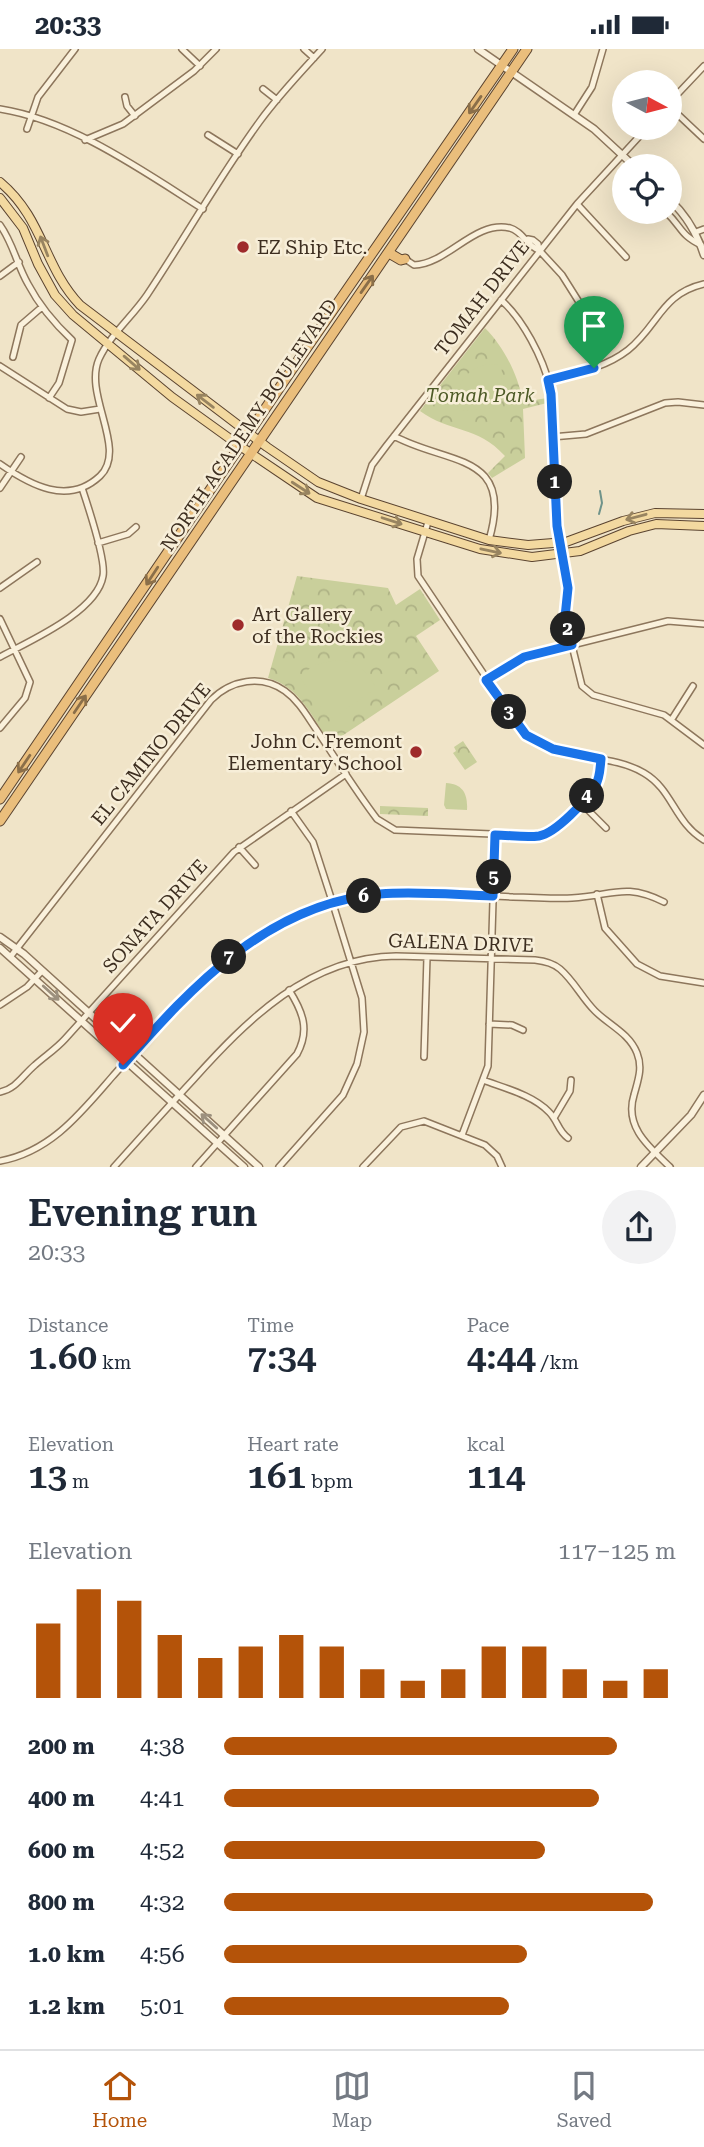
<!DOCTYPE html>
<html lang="en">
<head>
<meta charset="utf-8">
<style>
  :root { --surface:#fff; --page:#f2f2f3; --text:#1f2937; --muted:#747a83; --line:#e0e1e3; --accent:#b45309 }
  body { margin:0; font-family:"Roboto Serif",serif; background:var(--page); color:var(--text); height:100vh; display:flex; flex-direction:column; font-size:26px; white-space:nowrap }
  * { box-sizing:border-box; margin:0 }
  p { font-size:23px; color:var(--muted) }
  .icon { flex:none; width:38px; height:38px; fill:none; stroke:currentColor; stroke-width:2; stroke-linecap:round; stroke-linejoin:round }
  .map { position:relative; height:1118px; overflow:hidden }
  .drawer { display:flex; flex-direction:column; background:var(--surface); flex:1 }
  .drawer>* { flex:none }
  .needle { width:46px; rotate:97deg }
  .tools { position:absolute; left:612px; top:21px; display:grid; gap:14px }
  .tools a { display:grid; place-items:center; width:70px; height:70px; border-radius:50%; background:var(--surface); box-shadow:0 7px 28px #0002; font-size:35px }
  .pin { position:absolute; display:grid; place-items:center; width:60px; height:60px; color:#fff; margin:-72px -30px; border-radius:50% 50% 50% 0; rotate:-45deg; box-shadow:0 0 7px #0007 }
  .pin .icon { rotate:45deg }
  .km { position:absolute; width:35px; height:35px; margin:-18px; border-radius:50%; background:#222; color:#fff; font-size:19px; line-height:35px; text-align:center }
  .round { display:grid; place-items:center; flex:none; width:74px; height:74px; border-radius:37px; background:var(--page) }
  .overview { display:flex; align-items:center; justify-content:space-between; height:119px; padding:0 28px }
  h1 { font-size:38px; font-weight:600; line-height:52px }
  .stats { display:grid; grid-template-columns:repeat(3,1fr); gap:10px; height:119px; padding:7px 28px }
  .stats div { display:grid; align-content:center }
  .stats b { font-size:35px; font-weight:600 }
  .stats small { font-size:19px; font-weight:400 }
  .stats p { font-size:19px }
  .chart { height:196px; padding:14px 28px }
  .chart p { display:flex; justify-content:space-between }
  .chart svg { width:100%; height:126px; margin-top:7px; stroke:var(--accent); stroke-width:6 }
  ul { padding:0 28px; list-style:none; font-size:23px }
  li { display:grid; grid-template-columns:112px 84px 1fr; align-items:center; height:52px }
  li i { height:18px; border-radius:9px; background:var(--accent) }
  .status { display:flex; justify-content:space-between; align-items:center; height:49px; padding:0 35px; background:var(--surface); direction:ltr }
  .status svg { height:19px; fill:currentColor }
  .tab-bar { display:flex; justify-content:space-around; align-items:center; height:98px; border-top:2px solid var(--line); background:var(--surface); font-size:19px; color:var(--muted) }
  .tab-bar a { display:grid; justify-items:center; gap:4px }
  .tab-bar .current { color:var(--accent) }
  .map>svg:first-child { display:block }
</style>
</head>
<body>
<div class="status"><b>20:33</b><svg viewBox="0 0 49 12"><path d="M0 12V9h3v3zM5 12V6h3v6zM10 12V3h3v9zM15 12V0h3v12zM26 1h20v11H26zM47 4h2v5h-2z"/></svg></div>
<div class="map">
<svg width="704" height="1118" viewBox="0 0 704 1118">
  <defs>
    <pattern id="forest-crowns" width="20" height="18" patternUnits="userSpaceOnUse" patternTransform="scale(1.75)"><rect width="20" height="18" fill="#c9cf9b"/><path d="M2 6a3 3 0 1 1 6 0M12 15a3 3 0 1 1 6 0" fill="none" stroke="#aeb285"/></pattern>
  </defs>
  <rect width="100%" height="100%" fill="#f0e4c8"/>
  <path fill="url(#forest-crowns)" d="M 485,279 C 504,298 518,326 523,353 L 547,349 L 547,354 L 523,360 L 525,409 L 492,429 L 488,424 L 505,407 C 477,376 450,384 420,362 Z
    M 297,527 L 388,539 L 396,556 L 420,540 L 440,571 L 416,587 L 439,622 L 330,695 C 313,669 300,638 268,629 Z
    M 463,692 L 477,713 L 465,721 L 453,704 L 456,702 L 454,698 Z
    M 380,757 L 428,759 L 428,767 L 380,765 Z"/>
  <path fill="#c9cf9b" d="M 494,315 L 502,316 L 500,356 L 498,359 L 459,362 C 452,337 468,315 494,315 Z
    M 336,611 C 356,612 367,621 376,639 L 333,669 L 328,668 L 299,627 L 315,616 Z
    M 446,734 C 463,735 468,745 467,761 L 446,760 L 444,756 Z"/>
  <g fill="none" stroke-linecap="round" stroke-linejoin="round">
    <path stroke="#6f938a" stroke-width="2" d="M 599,465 L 602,454 L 600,442"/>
    <defs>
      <path id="minor" d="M 182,0 L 200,17
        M 304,0 L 314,9
        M 263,40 L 277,51
        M 125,48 L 127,57 L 135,67
        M 670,53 L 704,17
        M 670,58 L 704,90
        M 0,60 C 71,71 143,122 203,160
        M 574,66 L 592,38 L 603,0
        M 27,80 L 38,48 L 75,0
        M 208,86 L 238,105
        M 85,91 L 123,75 L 194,22 L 216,0
        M 577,155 L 626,208
        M 666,163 C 682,178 680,186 701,196
        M 0,176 C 13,194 17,216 28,235 C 39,256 55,275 72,291 L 59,334 L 49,349
        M 696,183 L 704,180
        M 528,190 L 533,191 L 538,195 L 539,201 L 562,226 L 579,253
        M 405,210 L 414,216 C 448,215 474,171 510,179 C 524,183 526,197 539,201
        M 0,227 L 19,213
        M 501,251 C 523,270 543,309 550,338 L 557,477 L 568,539 L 565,568 L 582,637 L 593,646 L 664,666 L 704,696
        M 13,308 L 21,276 L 42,258
        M 0,317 L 67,360 L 81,363 L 100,360
        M 548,331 C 576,324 605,319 628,301 C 659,276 661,245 704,235
        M 394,387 C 447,416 515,403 489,491
        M 552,388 L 586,385 L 665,354 L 678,353 L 704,356
        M 0,415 C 30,436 68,457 100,427 C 128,400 83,346 99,310 C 110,286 132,268 147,246 C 185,189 219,128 260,72 C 278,47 301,23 322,0
        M 0,439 L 21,408
        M 361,450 L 372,416 L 387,396 L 577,155 L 647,79
        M 428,473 L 417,510 L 418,527 L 522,682 C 552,714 607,702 644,724 C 673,741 674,773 704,791
        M 98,494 L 128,485 L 136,478
        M 0,539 L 37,513
        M 0,570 L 30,633 L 25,649 L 0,679
        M 0,608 C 29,592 97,563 103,527 C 106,512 87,454 82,439
        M 487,631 L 528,607 L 668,572 L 704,575
        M 672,670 L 693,637
        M 581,754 L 606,779
        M 239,798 L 255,816
        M 597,845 L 605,879 L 637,915 L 660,927 L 704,934
        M 11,907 L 211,651 C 231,631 261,625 285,642 C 299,652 307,667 316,680 C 336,710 355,741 377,770 L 395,781 L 537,787 C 555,782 591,751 597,732 C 600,725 600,717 601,710
        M 0,956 L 27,938 L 42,922
        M 489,975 L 512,976 L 523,981
        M 424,1008 L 427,908
        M 483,1031 C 504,1039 533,1046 549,1063 C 558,1072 558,1082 568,1089
        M 0,1043 C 16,1040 23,1026 35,1016 C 45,1007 56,1000 65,990 L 234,803 L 346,725
        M 554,1069 L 570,1042 L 571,1031
        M 462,1086 L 488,1017 L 495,786
        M 0,1112 C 50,1103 80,1065 112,1028 C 185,946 262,854 381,845 C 424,842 470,846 513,848 C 533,848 553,850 572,849 C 612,847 624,833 664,853
        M 114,1118 C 140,1089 166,1060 193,1031 C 247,971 309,908 396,907 L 535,911 C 544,912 553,914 560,920 C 574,932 582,949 595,962 C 609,976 629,984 637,1004 C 643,1019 638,1031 634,1046 C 624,1078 649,1098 670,1118
        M 196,1118 L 297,1005 C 310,981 303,963 289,941
        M 279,1118 L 343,1046 L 357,1015 L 364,983 L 362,949 L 333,855 L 313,793 L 291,762
        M 363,1118 L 401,1078 L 424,1072 L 485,1096 L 497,1107 L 502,1118"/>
      <path id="tertiary" d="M 478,0 L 594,80 L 634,117
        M 670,151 C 687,167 697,184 704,206
        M 0,888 L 24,905 L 259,1118
        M 0,899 L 244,1118
        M 641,1118 L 691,1066 L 704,1046"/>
      <path id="primary" d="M 0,133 C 44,170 43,217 80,256 L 267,398 L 318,433 L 361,450 L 489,491 L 528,496 L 566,493 L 623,472 L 655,464 L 704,465
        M 0,149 L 23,179 L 38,215 L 55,246 L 73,266 L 172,348 L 240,397 L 317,449 L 480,500 L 532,508 L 580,502 L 629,482 L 656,475 L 704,477"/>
      <path id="trunk" d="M 389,204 L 401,211 L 405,210
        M 0,750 L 295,316 L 513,0
        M 0,772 L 527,0"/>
    </defs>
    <use href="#minor" stroke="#8d765c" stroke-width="8"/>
    <use href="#tertiary" stroke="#8d765c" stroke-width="9"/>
    <use href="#primary" stroke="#5b4430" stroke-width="10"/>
    <use href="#trunk" stroke="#5b4430" stroke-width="11"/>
    <use href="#minor" stroke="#faf1dc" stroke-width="5"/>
    <use href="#tertiary" stroke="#faf1dc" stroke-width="6"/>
    <use href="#primary" stroke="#f3d9a0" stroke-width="8"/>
    <use href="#trunk" stroke="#eabe7c" stroke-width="9"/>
  </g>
  <defs><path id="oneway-shaft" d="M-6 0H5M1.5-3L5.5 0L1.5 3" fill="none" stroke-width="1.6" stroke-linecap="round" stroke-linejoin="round" transform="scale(1.75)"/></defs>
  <g stroke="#8b6f49">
    <use href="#oneway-shaft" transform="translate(475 56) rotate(125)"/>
    <use href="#oneway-shaft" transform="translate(367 235) rotate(-55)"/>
    <use href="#oneway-shaft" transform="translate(152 527) rotate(123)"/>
    <use href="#oneway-shaft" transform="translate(80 655) rotate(-56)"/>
    <use href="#oneway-shaft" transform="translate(24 715) rotate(124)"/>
  </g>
  <g stroke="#988460">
    <use href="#oneway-shaft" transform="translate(44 197) rotate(-111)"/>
    <use href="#oneway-shaft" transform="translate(132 314) rotate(41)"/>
    <use href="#oneway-shaft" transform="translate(205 352) rotate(-143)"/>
    <use href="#oneway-shaft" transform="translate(301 439) rotate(33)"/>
    <use href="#oneway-shaft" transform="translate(636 468) rotate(165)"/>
    <use href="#oneway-shaft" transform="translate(392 472) rotate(18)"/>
    <use href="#oneway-shaft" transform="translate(491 502) rotate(12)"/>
  </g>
  <g stroke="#9c907e">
    <use href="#oneway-shaft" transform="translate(51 944) rotate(42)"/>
    <use href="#oneway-shaft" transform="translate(209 1072) rotate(-138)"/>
  </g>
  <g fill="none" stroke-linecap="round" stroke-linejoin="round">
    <defs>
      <path id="route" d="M 123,1016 C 192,937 269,854 380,845 C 417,842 456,846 493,847 L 495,786 C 509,786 525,789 539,787 C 556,784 586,752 595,737 C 600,730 600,719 601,710 L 553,700 L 526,686 L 486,631 L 524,608 L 572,596 L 565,568 L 568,539 L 557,477 L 551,345 L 548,331 L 594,319"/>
    </defs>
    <use href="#route" stroke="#fff" stroke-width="14"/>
    <use href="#route" stroke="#1a73e8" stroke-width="9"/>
  </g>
  <g fill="#9e2a2b" stroke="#f7eed8" stroke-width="2.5">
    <circle cx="243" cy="198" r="7"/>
    <circle cx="238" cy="576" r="7"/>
    <circle cx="416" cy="703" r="7"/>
  </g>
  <g text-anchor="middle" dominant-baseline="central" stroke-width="5" stroke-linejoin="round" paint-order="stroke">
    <g font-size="19" fill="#3d2e20" stroke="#f7eed8" text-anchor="start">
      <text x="257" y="198">EZ Ship Etc.</text>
      <text x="252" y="565">Art Gallery<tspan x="252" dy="22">of the Rockies</tspan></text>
      <text x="402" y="692" text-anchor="end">John C. Fremont<tspan x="402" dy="22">Elementary School</tspan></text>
    </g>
    <g font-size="19" fill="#3d2e20" stroke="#f7eed8">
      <text transform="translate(482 249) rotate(-52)">TOMAH DRIVE</text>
      <text transform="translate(249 376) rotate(-56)">NORTH ACADEMY BOULEVARD</text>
      <text transform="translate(151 705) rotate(-51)">EL CAMINO DRIVE</text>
      <text transform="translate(155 867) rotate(-48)">SONATA DRIVE</text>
      <text transform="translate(461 894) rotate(2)">GALENA DRIVE</text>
    </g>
    <g font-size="19" font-style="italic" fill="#4d5a26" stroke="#f7eed8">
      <text x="480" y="346">Tomah Park</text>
    </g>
  </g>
</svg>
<div class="tools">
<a><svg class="needle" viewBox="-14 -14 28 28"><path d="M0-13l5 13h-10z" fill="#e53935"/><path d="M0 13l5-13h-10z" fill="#747a83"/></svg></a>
<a><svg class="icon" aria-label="locate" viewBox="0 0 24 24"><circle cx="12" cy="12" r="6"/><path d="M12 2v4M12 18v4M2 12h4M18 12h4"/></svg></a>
</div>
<div class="pin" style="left:594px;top:319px;background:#1e9e55"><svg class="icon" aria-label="arrive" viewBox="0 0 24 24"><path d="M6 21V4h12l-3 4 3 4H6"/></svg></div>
<div class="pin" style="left:123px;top:1016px;background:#d93025"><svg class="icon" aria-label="check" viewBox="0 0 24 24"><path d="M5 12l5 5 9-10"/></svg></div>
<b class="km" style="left:555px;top:433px">1</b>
<b class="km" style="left:568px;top:580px">2</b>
<b class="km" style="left:509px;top:663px">3</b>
<b class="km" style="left:587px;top:747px">4</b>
<b class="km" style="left:494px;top:828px">5</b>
<b class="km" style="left:364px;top:847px">6</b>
<b class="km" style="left:229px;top:908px">7</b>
</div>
<section class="drawer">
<div class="overview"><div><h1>Evening run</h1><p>20:33</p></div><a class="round"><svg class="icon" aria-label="share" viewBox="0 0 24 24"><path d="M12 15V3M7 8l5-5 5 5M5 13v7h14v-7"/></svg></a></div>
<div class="stats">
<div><p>Distance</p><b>1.60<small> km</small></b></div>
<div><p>Time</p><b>7:34</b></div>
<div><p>Pace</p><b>4:44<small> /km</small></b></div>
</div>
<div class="stats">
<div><p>Elevation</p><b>13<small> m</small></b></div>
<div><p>Heart rate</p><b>161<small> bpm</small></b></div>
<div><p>kcal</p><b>114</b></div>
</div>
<div class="chart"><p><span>Elevation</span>117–125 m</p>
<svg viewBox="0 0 160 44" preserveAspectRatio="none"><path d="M5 44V18M15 44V6M25 44V10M35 44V22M45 44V30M55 44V26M65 44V22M75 44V26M85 44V34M95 44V38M105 44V34M115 44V26M125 44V26M135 44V34M145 44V38M155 44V34"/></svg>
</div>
<ul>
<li><b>200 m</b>4:38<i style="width:87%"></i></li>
<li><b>400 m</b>4:41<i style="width:83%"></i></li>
<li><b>600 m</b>4:52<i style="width:71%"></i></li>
<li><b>800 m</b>4:32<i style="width:95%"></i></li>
<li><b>1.0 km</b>4:56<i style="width:67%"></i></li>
<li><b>1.2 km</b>5:01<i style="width:63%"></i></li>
</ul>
</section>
<nav class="tab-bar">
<a class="current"><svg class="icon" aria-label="home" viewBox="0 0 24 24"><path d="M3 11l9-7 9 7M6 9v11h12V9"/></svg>Home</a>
<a><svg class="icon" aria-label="map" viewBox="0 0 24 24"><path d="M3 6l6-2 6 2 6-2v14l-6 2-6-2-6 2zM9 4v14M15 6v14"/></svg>Map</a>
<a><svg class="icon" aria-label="saved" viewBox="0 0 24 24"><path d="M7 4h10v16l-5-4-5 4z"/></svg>Saved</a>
</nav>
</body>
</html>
